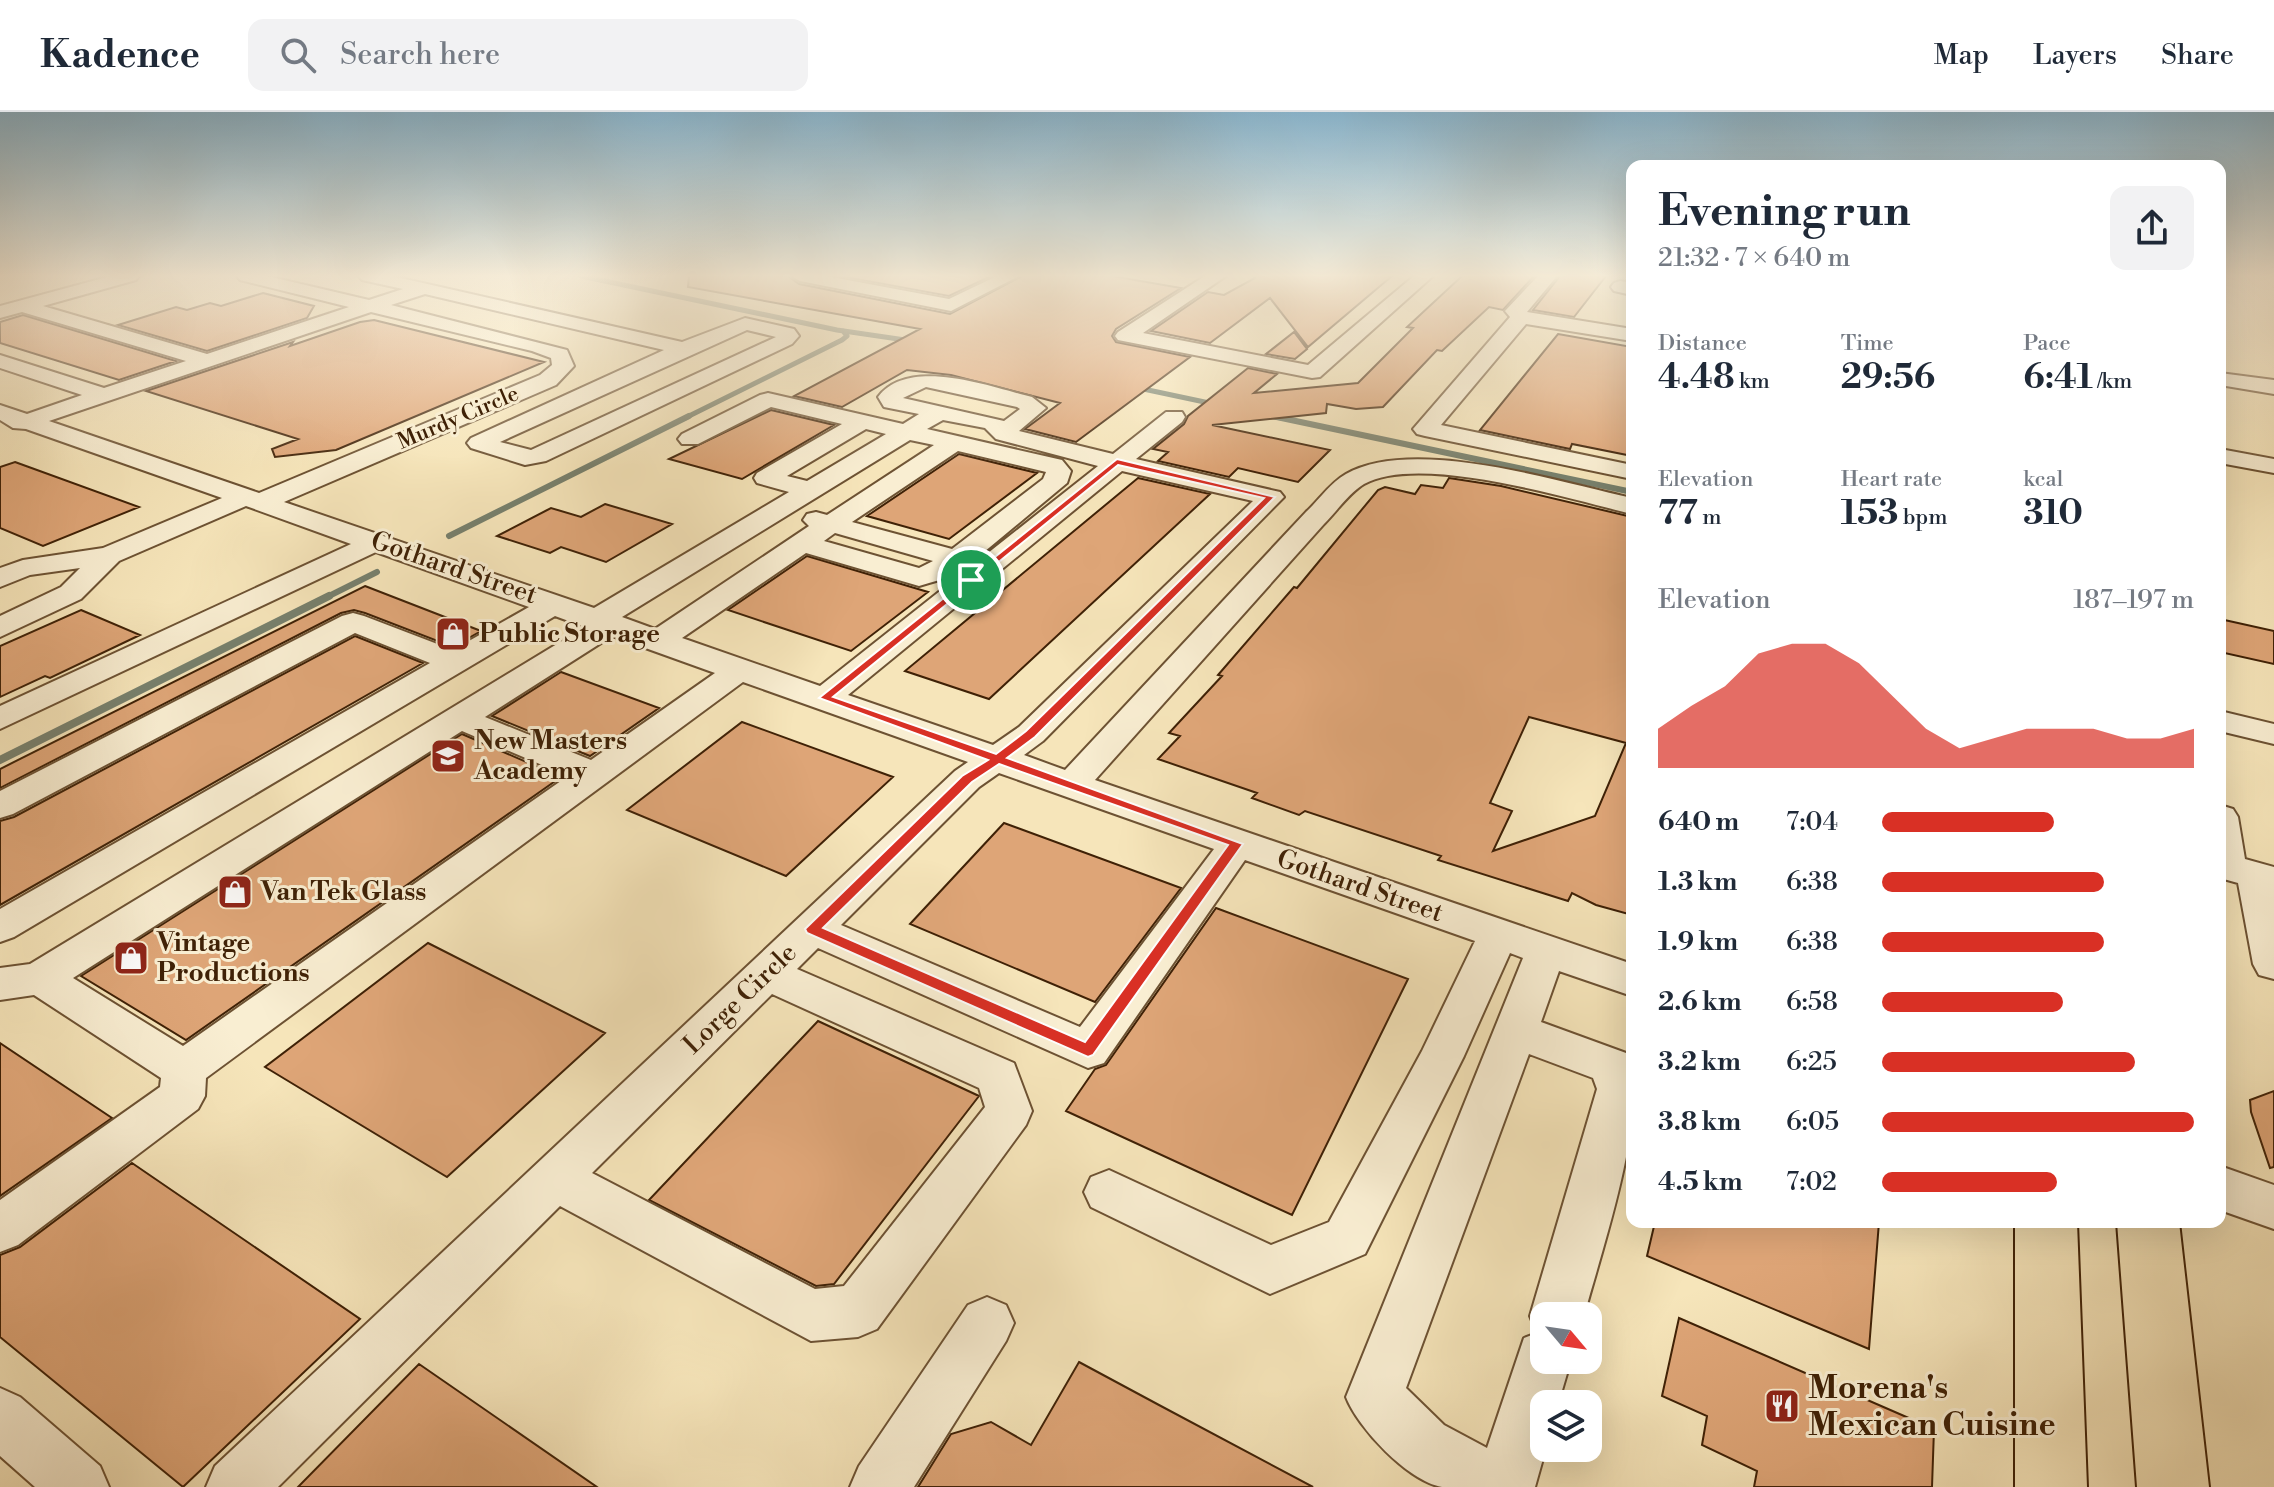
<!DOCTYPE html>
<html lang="en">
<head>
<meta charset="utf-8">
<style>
  :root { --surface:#fff; --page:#f2f2f3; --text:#1f2937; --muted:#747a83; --line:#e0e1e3; --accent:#d93025 }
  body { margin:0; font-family:"Libre Bodoni",serif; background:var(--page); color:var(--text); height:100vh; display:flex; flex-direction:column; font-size:30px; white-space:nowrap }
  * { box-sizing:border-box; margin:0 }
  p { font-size:26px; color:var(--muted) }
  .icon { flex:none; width:44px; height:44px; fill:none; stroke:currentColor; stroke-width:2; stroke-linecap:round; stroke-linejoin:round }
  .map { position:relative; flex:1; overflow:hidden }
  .details { position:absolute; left:1626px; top:48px; width:600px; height:1068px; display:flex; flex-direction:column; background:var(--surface); border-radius:16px; box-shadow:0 8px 32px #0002 }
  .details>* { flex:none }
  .needle { width:52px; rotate:119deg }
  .buttons { position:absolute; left:1530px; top:1190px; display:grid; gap:16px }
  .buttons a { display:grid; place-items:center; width:72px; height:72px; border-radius:16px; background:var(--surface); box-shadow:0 8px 32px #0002; font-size:40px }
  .pin { position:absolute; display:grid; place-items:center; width:68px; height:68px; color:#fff; margin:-34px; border:4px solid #fff; border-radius:50%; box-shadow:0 2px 8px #0007 }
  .round { display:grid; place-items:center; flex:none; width:84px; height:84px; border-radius:16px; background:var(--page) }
  .head { display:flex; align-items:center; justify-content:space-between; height:136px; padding:0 32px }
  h1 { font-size:44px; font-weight:800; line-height:60px }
  .stats { display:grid; grid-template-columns:repeat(3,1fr); gap:12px; height:136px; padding:8px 32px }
  .stats div { display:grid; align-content:center }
  .stats b { font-size:34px; font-weight:800 }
  .stats small { font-size:22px; font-weight:400 }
  .stats p { font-size:22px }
  .chart { height:224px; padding:16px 32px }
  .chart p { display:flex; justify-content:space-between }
  .chart svg { width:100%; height:144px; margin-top:8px; fill:var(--accent); opacity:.7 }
  ul { padding:0 32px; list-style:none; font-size:26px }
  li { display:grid; grid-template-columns:128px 96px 1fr; align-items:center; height:60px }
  li i { height:20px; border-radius:10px; background:var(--accent) }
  header { display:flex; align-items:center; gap:48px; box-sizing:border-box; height:112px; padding:0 40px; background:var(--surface); border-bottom:2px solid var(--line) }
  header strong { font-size:38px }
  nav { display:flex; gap:44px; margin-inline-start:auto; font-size:28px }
  .search { width:560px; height:72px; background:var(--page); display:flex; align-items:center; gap:20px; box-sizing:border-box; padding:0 28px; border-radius:16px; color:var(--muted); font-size:30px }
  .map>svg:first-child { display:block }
</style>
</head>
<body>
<header>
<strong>Kadence</strong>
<div class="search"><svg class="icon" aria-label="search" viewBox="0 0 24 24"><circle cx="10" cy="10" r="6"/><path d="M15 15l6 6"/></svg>Search here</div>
<nav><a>Map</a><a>Layers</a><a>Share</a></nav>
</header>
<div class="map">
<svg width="2274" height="1375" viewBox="0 0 2274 1375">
  <rect width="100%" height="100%" fill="#f6e5ba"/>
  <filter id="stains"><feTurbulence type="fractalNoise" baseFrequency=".0025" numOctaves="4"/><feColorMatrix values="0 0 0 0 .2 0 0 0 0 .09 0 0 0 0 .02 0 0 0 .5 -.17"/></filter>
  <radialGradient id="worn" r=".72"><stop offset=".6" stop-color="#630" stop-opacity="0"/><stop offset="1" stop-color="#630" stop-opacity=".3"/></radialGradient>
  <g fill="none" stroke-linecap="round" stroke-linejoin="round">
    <path stroke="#77806d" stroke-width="5" d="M 581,164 L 837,218 L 912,229
      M 1134,275 L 1214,292
      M 1271,304 L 1281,306
      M 685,306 L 842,228 L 847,224 L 843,219"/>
    <path stroke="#77806d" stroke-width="6" d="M 1272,304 L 1632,380
      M 449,424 L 689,304
      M 325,486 L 377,460"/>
    <path stroke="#77806d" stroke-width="8" d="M 0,648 L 329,484"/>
  </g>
  <path fill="#dea577" stroke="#3f2106" stroke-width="2" fill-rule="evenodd" d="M 689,164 L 788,164 L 799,172 L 950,202 L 1022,164 L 1112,164 L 1181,176 L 1116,217 L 1112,224 L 1116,230 L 1190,245 L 1076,330 L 1025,317 L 1060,291 L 951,263 L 907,258 L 842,295 L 794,284 L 920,217 L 688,175 Z
    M 840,164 L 991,164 L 949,184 Z
    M 1253,164 L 1392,164 L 1308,235 L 1270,186 L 1210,231 L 1151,219 L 1208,180 L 1224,183 L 1255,166 Z
    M 1462,164 L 1534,164 L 1503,198 L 1489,195 L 1442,239 L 1437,238 L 1383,295 L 1356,297 L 1327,292 L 1326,301 L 1212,313 L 1330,338 L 1298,370 L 1238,356 L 1229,365 L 1158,349 L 1168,340 L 1153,337 L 1184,312 L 1188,304 L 1248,256 L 1277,262 L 1254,281 L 1358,271 L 1413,216 L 1407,215 Z
    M 1560,164 L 1606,164 L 1574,205 L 1533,198 Z
    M 263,181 L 314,194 L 307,206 L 207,239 L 118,213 L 176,195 L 187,198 L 210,191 L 221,194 Z
    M 23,203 L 176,249 L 119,268 L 0,231 L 0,210 Z
    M 374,208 L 544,250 L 336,338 L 275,345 L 272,337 L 298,327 L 146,279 L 293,230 L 290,234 L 360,210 Z
    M 1294,220 L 1307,237 L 1295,247 L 1266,242 Z
    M 1558,222 L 1632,235 L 1632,344 L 1572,332 L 1570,337 L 1480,318 Z
    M 771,298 L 834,313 L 742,367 L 669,347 Z
    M 959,342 L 1037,361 L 949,427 L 867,404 Z
    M 15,350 L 139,395 L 43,434 L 0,416 L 0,355 Z
    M 1138,366 L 1210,382 L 989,587 L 905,559 Z
    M 1449,366 L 1501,374 L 1632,405 L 1632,803 L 1596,793 L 1572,781 L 1568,789 L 1438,748 L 1441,744 L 1305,699 L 1299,703 L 1252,686 L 1257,681 L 1158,647 L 1180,624 L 1169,621 L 1222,564 L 1218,563 L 1294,475 L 1297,476 L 1378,378 L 1385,375 L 1415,382 L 1421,373 L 1443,376 ZM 1529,605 L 1626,631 L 1595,704 L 1493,739 L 1512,699 L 1490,691 Z
    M 605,392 L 672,412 L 606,450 L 561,435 L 550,441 L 497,424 L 551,396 L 581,405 Z
    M 807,444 L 918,477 L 928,480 L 851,539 L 728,498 Z
    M 365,474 L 481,519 L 453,535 L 365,501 L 354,498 L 341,501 L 0,676 L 0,657 Z
    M 81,498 L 140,523 L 50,566 L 45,564 L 0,585 L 0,534 Z
    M 2220,507 L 2274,519 L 2274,552 L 2220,540 Z
    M 355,524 L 423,551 L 0,793 L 0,709 L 14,705 Z
    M 561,560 L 659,596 L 590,644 L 492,604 Z
    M 742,610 L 893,665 L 786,764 L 627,698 Z
    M 462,622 L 561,665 L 186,928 L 81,864 Z
    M 1004,711 L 1181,776 L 1095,890 L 910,812 Z
    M 1216,796 L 1408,867 L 1292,1103 L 1066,999 L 1095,957 L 1106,953 Z
    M 428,831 L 605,921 L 447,1065 L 265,955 Z
    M 818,909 L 979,984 L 834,1172 L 816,1174 L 649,1088 Z
    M 0,931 L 112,1006 L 0,1084 Z
    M 2274,979 L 2274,1055 L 2270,1056 L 2251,1000 L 2250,988 Z
    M 132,1051 L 360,1207 L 183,1375 L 0,1225 L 0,1143 L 20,1135 Z
    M 1655,1110 L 1879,1110 L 1869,1237 L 1647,1144 Z
    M 1679,1206 L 1934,1317 L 1932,1375 L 1754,1375 L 1757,1359 L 1702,1333 L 1707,1304 L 1662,1284 Z
    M 1079,1250 L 1159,1293 L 1313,1375 L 918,1375 L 951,1322 L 991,1310 L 1031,1333 Z
    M 419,1252 L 597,1375 L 298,1375 Z"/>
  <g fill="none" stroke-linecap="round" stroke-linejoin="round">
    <defs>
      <path id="minor" d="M 111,164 L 139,164 L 136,168 L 43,194 L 207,242 L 349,195 L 240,168 L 237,164 L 267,164 L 369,188 L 403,177 L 362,168 L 359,164 L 392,164 L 682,230 L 745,206 L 794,217 L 799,224 L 792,232 L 546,349 L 525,353 L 471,336 L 467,331 L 471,326 L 664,238 L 425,182 L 391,193 L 567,238 L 574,254 L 556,273 L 284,390 L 594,496 L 789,380 L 757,371 L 754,366 L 757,361 L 842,312 L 771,295 L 698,332 L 682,332 L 678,327 L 682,322 L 760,283 L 768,281 L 903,312 L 919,302 L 884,295 L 878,285 C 909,244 990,275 1032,285 L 1046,296 L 1019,319 L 1113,342 L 1166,300 L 1182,300 L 1185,305 L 1182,310 L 1136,347 L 1280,380 L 1284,385 L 1043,629 L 1024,643 L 1065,658 L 1306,400 C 1319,388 1330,371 1346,362 C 1414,324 1559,370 1632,386 L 1632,402 C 1570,387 1420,341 1364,372 C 1349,381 1337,399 1324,412 L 1095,668 L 1632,852 L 1632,884 L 1559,859 L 1541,910 L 1626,941 C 1653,993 1599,1145 1584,1204 L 1544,1204 L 1544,1248 L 1571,1248 L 1558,1292 L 1544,1292 L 1546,1336 L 1535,1375 C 1505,1375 1471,1375 1442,1375 C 1408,1369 1358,1316 1346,1285 L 1523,846 L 1510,841 L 1464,944 L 1365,1142 L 1270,1182 L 1091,1095 L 1084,1080 L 1091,1065 L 1109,1058 L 1271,1133 L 1329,1110 L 1422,939 L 1475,829 L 1245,748 L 1104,951 L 1088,956 L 818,836 L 797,857 L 1014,951 L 1032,999 L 1026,1013 L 877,1217 L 858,1225 L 811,1229 L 560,1094 L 278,1375 L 206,1375 L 215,1354 L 955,659 L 968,650 L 743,570 L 206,966 L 205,984 L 198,997 L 18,1133 L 0,1140 L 0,1088 L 160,975 L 161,966 L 34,883 L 0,888 L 0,856 L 30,852 L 585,515 L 555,504 L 14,825 L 0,830 L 0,797 L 430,551 L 355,521 L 13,702 L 0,706 L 0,679 L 342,504 L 353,501 L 364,504 L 453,538 L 529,495 L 376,440 L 0,617 L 0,594 L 351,432 L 246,394 L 119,449 L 81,487 L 0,525 L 0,504 L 61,475 L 80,456 L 30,463 L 0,475 L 0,456 L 23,448 L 103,436 L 222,386 L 26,317 L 13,316 L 0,308 L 0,293 L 27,302 L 82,283 L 0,256 L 0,243 L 104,276 L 186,249 L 22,200 L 0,206 L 0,194 ZM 371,200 L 532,239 L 551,246 L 552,253 L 540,263 L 259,381 L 49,309 ZM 747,218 L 776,225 L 531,338 L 500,330 ZM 926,275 L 1017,295 L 1020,297 L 1004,309 L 903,286 ZM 943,308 L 985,316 L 996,327 L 1098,354 L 820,574 L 682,526 L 806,441 L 919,474 L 929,471 L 943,467 L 978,445 L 1067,371 L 1071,359 L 1062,348 L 927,317 ZM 866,317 L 886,322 L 807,369 L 787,364 ZM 910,328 L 934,333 L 827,403 L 816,400 L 807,402 L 803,408 L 809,414 L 655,517 L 622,505 ZM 958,339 L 1046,360 L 1043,367 L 952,437 L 852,410 ZM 1122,359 L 1253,389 L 1019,615 L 993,633 L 848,583 ZM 835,421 L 933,449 L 919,456 L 824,429 ZM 612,524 L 715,561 L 591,648 L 485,605 ZM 462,619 L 568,664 L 183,934 L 73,866 ZM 999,661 L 1214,737 L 1080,915 L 841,813 L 979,675 ZM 772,882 L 979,976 L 985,995 L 844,1174 L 815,1177 L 592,1061 ZM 1529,942 L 1593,966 L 1597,977 L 1530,1204 L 1537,1221 L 1524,1226 L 1487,1336 L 1444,1313 L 1406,1276 Z
        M 791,164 L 826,164 L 949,187 L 997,164 L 1019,164 L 951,199 L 800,169 Z
        M 1205,164 L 1226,164 L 1143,221 L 1308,253 L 1414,164 L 1433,164 L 1320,265 L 1312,266 L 1118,228 L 1115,224 L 1118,220 Z
        M 1538,164 L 1557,164 L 1527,200 L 1632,217 L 1632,229 L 1526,212 L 1441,313 L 1632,353 L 1632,367 L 1425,324 L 1417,322 L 1413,317 L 1510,205 L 1505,199 Z
        M 1620,169 L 1632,171 L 1632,183 L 1614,179 L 1611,175 L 1614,171 Z
        M 2220,261 L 2274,268 L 2274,282 L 2220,273 Z
        M 2220,337 L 2274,347 L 2274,361 L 2220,351 Z
        M 2220,599 L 2274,612 L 2274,632 L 2220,619 Z
        M 2220,693 L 2233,697 L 2238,705 L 2245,747 L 2274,755 L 2274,867 L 2259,863 L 2253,852 L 2238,771 L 2220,766 Z
        M 2220,1054 L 2274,1073 L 2274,1117 L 2220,1098 Z
        M 987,1185 L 1006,1193 L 1014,1211 L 1006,1229 L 914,1375 L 850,1375 L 859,1354 L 968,1193 Z
        M 0,1276 L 20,1285 L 100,1354 L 109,1375 L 35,1375 L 0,1344 Z"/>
      <path id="major" d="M 2015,1110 L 2077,1110 L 2087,1375 L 2015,1375 Z
        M 2117,1110 L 2179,1110 L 2209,1375 L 2137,1375 Z"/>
    </defs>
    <use href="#minor" stroke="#6d5233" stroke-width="4"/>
    <use href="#major" stroke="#3f2106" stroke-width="4"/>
    <use href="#minor" fill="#f9eed2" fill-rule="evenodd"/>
    <use href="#major" fill="#f6e5ba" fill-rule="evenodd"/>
  </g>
  <linearGradient id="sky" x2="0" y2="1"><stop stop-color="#8ab8d2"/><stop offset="0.46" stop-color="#fbf3e0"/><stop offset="1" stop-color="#fbf3e0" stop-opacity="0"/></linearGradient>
  <rect width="2274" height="356" fill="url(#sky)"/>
  <path fill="#d93025" stroke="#fff" stroke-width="2" fill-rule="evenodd" d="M 1117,347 L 1275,385 L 1035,625 L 1007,646 L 1243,732 L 1093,943 L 1088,945 L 807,821 L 805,817 L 962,664 L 988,648 L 819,586 ZM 1118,353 L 1264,386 L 1026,619 L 996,642 L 833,585 ZM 999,652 L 1228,733 L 1085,930 L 823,816 L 972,670 Z"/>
  <defs>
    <symbol id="shop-square" viewBox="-11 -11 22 22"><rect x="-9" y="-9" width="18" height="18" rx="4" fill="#8f2418" stroke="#f9eed2"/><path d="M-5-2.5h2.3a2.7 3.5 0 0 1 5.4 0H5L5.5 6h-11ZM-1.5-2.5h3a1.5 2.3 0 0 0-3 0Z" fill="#fff"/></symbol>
    <symbol id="school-square" viewBox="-11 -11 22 22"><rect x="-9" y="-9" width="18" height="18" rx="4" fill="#8f2418" stroke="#f9eed2"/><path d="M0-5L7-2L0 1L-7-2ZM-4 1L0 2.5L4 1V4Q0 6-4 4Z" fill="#fff"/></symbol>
    <symbol id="restaurant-square" viewBox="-11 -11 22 22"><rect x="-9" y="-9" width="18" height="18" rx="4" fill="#8f2418" stroke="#f9eed2"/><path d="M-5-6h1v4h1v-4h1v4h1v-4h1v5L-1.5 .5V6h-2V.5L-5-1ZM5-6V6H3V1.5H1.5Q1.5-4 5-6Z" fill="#fff"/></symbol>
  </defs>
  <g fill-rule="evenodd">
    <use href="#shop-square" x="433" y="502" width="40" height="40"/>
    <use href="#school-square" x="428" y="624" width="40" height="40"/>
    <use href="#shop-square" x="215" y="760" width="40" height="40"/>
    <use href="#shop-square" x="111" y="826" width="40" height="40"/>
    <use href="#restaurant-square" x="1762" y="1274" width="40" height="40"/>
  </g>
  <g text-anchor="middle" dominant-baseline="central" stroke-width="6" stroke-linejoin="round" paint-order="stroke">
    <g font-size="22" fill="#3f2106" stroke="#f9eed2">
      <text transform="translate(458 306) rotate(-23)">Murdy Circle</text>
    </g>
    <g font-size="26" fill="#3f2106" stroke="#f9eed2">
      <text transform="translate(454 456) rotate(19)">Gothard Street</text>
      <text transform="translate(1360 774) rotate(19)">Gothard Street</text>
      <text transform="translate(740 887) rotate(-44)">Lorge Circle</text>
    </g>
    <g font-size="26" font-weight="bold" fill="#3f2106" stroke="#f9eed2" text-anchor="start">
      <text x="479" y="522">Public Storage</text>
      <text x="474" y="629">New Masters<tspan x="474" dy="30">Academy</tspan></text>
      <text x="261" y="780">Van Tek Glass</text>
      <text x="157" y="831">Vintage<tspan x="157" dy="30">Productions</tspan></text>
    </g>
    <g font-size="32" font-weight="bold" fill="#3f2106" stroke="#f9eed2" text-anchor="start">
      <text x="1808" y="1276">Morena's<tspan x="1808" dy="37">Mexican Cuisine</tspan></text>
    </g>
  </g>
  <rect width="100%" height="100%" filter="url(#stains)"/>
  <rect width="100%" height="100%" fill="url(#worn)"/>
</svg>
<div class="buttons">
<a><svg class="needle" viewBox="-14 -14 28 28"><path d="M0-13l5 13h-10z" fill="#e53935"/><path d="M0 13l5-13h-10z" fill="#747a83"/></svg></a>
<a><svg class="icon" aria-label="layers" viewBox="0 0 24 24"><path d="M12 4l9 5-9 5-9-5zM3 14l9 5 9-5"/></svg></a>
</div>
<div class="pin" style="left:971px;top:468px;background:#1e9e55"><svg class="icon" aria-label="arrive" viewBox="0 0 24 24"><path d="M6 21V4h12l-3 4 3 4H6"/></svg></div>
<section class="details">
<div class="head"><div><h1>Evening run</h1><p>21:32 · 7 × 640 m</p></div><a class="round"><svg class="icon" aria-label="share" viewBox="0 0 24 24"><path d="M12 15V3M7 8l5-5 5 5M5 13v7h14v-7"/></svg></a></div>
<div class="stats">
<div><p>Distance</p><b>4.48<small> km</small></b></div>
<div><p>Time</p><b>29:56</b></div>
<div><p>Pace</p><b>6:41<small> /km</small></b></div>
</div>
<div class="stats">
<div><p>Elevation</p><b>77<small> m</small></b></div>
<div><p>Heart rate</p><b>153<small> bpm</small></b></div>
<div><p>kcal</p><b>310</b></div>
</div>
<div class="chart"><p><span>Elevation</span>187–197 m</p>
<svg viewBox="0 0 160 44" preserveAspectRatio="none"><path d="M0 44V32L10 25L20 19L30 9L40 6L50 6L60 12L70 22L80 32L90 38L100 35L110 32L120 32L130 32L140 35L150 35L160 32V44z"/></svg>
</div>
<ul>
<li><b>640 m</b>7:04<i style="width:55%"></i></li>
<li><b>1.3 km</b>6:38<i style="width:71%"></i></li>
<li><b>1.9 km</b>6:38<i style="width:71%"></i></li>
<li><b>2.6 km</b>6:58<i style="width:58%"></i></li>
<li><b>3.2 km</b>6:25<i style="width:81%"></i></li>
<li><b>3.8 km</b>6:05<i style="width:100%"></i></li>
<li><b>4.5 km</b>7:02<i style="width:56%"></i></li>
</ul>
</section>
</div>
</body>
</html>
